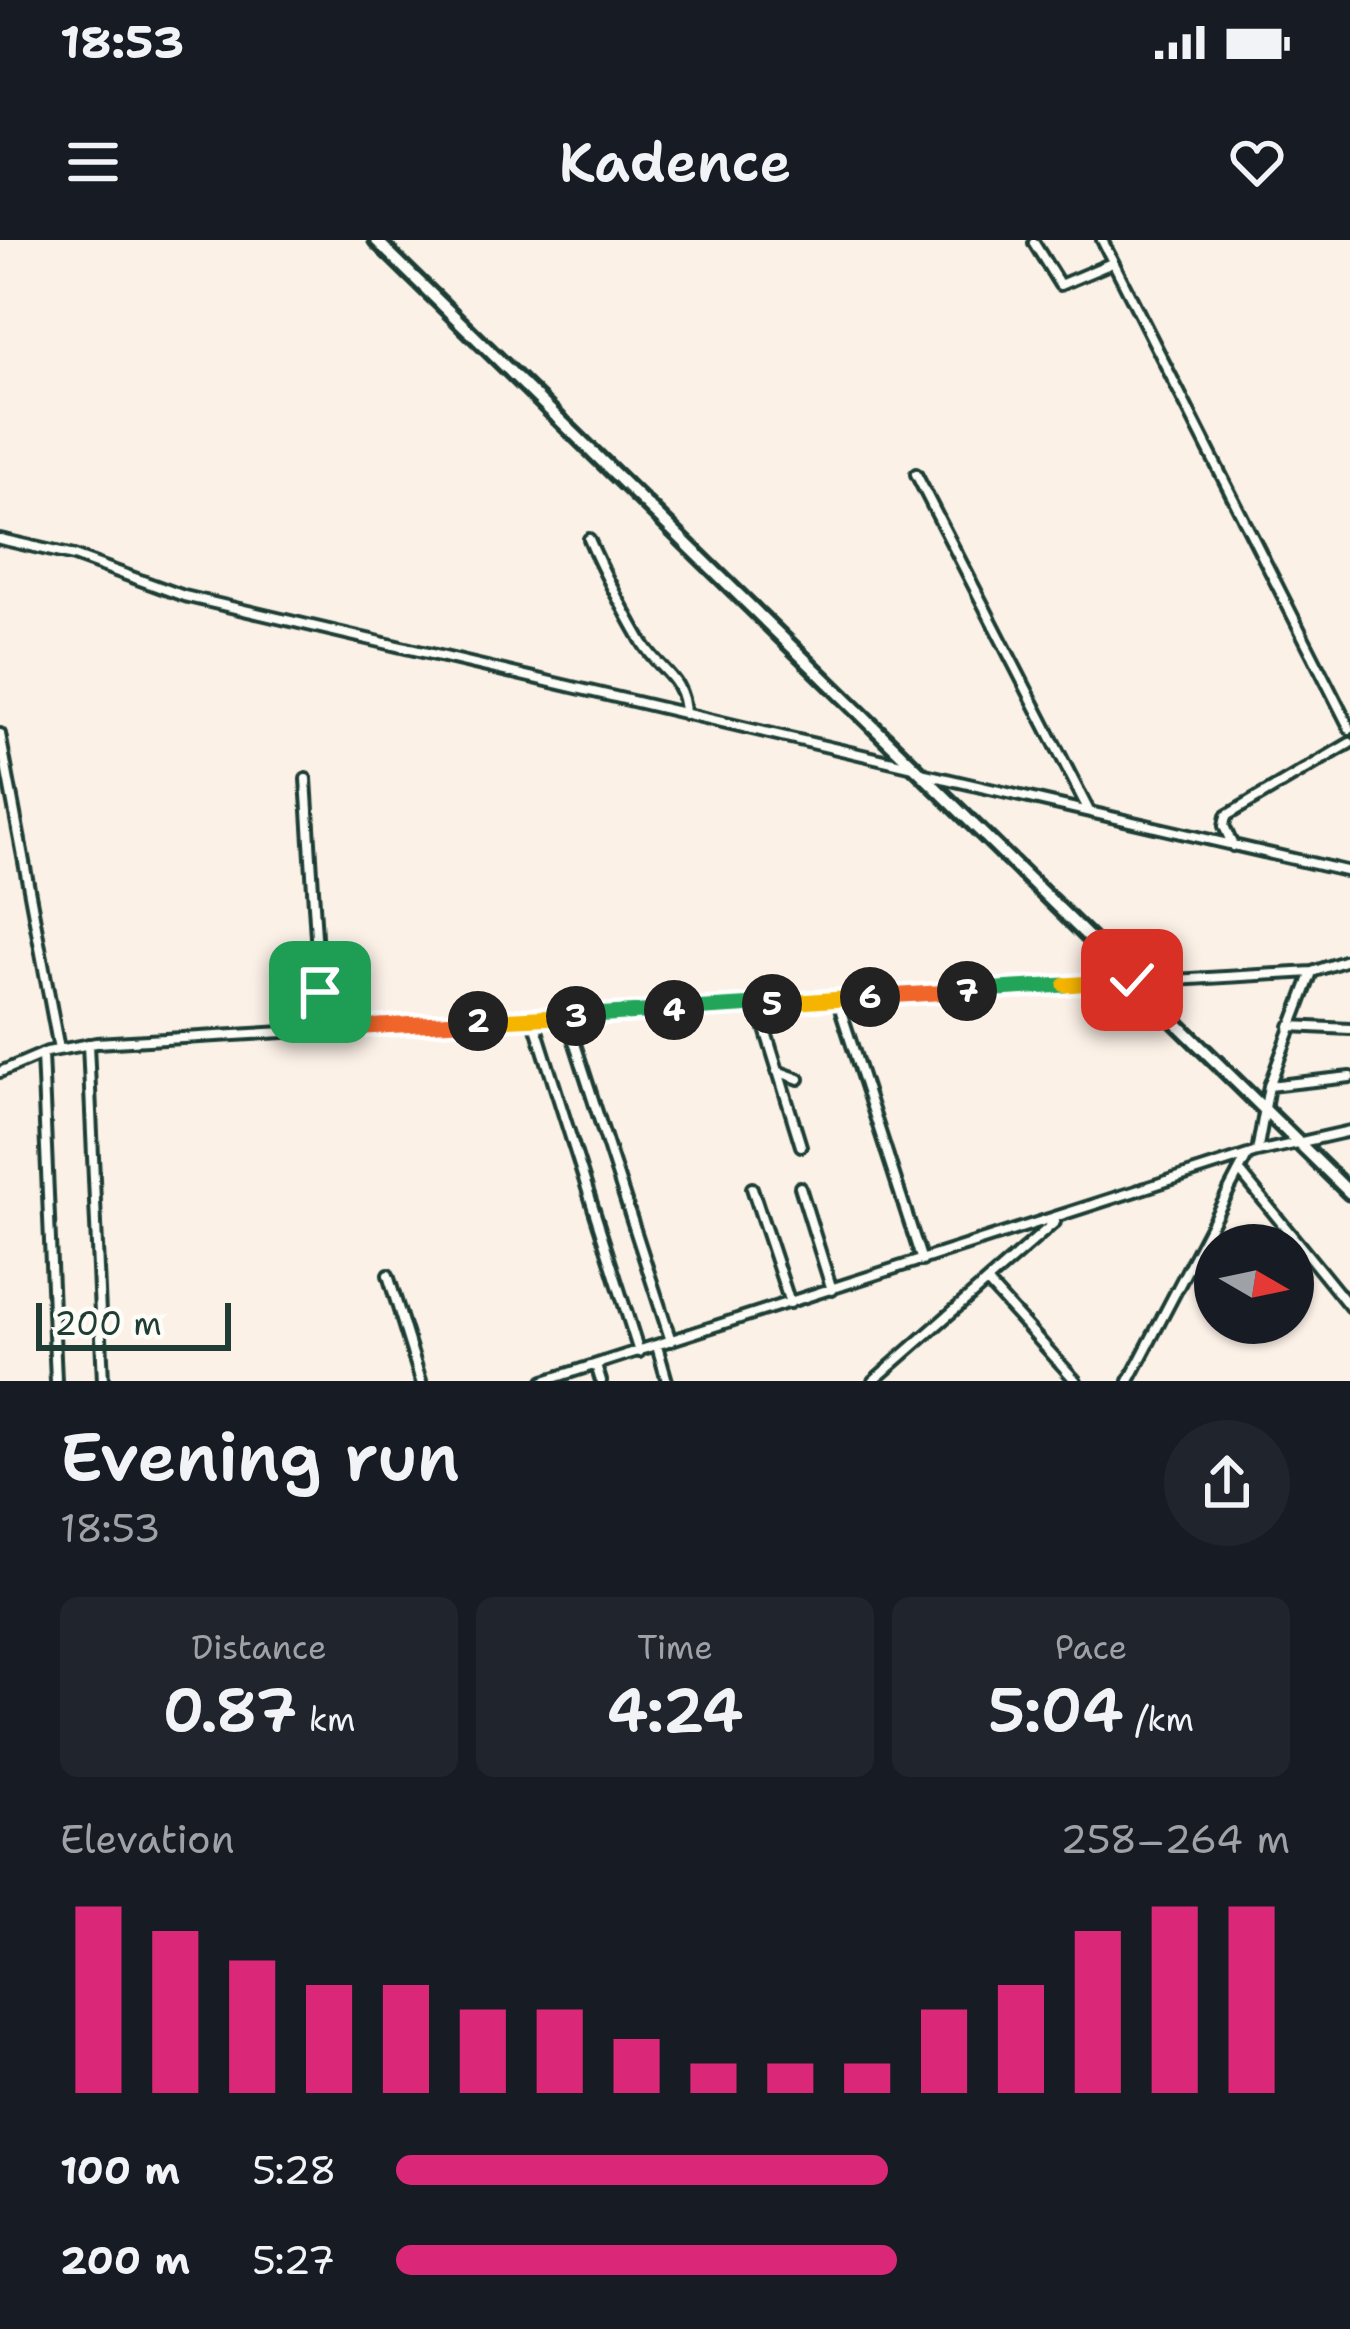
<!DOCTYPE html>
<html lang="en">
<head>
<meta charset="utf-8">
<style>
  :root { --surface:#171b24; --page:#20242c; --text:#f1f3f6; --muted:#9ea1a6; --accent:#db2777 }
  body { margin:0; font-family:"Shantell Sans",sans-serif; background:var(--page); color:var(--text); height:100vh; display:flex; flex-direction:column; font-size:45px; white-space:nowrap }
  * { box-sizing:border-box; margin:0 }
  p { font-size:39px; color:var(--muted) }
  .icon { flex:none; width:66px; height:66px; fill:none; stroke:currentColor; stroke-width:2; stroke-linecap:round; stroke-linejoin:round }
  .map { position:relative; height:1141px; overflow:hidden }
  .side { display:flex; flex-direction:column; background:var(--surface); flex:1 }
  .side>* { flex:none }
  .needle { width:78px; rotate:99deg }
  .buttons { position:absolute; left:1194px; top:984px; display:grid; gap:24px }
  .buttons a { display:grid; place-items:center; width:120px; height:120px; border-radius:50%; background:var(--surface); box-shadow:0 3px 9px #0004; font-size:60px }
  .scale { position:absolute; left:36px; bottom:30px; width:195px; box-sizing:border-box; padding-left:12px; border:6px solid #1f3d34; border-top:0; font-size:33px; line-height:42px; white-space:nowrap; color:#1f3d34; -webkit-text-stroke:9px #fdfcf7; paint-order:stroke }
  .pin { position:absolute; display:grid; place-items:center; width:102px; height:102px; color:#fff; margin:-51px; border-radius:24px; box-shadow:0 6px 18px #0006 }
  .km { position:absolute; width:60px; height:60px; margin:-30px; border-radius:50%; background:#222; color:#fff; font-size:33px; line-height:60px; text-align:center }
  .round { display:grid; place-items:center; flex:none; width:126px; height:126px; border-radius:63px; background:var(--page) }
  .overview { display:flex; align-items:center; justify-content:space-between; height:204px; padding:0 60px }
  h1 { font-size:66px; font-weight:600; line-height:90px }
  .metrics { display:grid; grid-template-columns:repeat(3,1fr); gap:18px; height:204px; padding:12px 60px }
  .metrics div { display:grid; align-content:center; border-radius:18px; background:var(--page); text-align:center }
  .metrics b { font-size:60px; font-weight:600 }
  .metrics small { font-size:33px; font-weight:400 }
  .metrics p { font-size:33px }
  .chart { height:336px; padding:24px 60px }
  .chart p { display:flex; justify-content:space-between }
  .chart svg { width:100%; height:216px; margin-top:12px; stroke:var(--accent); stroke-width:6 }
  ul { padding:0 60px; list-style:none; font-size:39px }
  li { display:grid; grid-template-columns:192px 144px 1fr; align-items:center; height:90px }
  li i { height:30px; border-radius:15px; background:var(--accent) }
  .status { display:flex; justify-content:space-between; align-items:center; height:84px; padding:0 60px; background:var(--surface); direction:ltr }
  .status svg { height:33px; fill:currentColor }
  header { display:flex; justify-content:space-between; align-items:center; height:156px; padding:0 60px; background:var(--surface); font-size:54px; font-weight:600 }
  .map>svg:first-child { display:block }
</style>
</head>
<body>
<div class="status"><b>18:53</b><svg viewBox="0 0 49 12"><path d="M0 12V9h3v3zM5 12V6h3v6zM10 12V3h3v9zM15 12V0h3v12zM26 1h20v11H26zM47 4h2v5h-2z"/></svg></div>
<header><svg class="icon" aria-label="menu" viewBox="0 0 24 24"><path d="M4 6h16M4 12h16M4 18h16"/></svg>Kadence<svg class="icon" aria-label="heart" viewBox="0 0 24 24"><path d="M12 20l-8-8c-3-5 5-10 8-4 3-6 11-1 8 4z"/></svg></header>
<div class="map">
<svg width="1350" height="1141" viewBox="0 0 1350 1141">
  <rect width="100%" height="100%" fill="#fcf1e7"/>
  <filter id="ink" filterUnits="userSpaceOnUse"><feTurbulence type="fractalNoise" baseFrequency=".00833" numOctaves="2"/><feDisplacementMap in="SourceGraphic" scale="24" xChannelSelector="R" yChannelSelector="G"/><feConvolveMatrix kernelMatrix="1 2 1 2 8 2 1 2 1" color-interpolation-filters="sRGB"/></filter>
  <g filter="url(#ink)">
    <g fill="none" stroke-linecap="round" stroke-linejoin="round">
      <defs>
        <path id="minor" d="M 1102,0 L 1350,489
          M 1034,3 L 1060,45 L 1112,23
          M 916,234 L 1088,569
          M 0,299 L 74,316 L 184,356 L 914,527
          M 589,299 C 604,334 623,369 642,402 C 659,431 684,436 685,474
          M 0,494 L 59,809
          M 925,534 L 1350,632
          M 306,539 L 322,791
          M 1233,606 L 1224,586 L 1226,576 L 1350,503
          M 837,759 L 922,1021
          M 758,766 L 801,906
          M 566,776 L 671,1101
          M 533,778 L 639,1112
          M 1290,786 L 1350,789
          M 88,804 L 103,1141
          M 42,814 L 56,1141
          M 777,831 L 799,839
          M 0,832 L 47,812 L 96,803 L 1312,732
          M 1269,846 L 1350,837
          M 1257,912 L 1269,846 L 1312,732 L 1350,719
          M 1242,934 L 1350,1067
          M 800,947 L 832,1050
          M 752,948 L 790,1063
          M 388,1035 L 421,1141
          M 987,1042 L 1076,1141
          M 657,1106 L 667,1141
          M 596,1125 L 601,1141
          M 544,1141 L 1257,912 L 1350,891
          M 873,1141 L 1055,982
          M 1129,1141 L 1247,916"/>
        <path id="secondary" d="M 376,0 L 1350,953"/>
      </defs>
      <use href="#minor" stroke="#1f3d34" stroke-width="16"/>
      <use href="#secondary" stroke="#1f3d34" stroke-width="20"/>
      <use href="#minor" stroke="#fdfcf7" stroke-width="8"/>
      <use href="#secondary" stroke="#fdfcf7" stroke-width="10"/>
    </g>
  </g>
  <g fill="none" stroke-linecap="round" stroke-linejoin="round" filter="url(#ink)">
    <defs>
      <path id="split-1" d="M 320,752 L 322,790 L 381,786"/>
      <path id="split-2" d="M 381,786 L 478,781"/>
      <path id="split-3" d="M 478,781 L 576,776"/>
      <path id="split-4" d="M 576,776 L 674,770"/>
      <path id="split-5" d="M 674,770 L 772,764"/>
      <path id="split-6" d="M 772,764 L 870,757"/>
      <path id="split-7" d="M 870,757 L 967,751"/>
      <path id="split-8" d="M 967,751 L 1065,745"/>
      <path id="split-9" d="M 1065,745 L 1132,740"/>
    </defs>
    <use href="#split-1" stroke="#fff" stroke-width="24"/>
    <use href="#split-2" stroke="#fff" stroke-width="24"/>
    <use href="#split-3" stroke="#fff" stroke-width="24"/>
    <use href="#split-4" stroke="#fff" stroke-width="24"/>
    <use href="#split-5" stroke="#fff" stroke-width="24"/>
    <use href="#split-6" stroke="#fff" stroke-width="24"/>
    <use href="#split-7" stroke="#fff" stroke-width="24"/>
    <use href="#split-8" stroke="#fff" stroke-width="24"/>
    <use href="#split-9" stroke="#fff" stroke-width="24"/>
    <use href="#split-1" stroke="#f0652b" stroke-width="15"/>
    <use href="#split-2" stroke="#f0652b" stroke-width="15"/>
    <use href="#split-3" stroke="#f5b400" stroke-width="15"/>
    <use href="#split-4" stroke="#22a559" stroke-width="15"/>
    <use href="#split-5" stroke="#22a559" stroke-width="15"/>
    <use href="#split-6" stroke="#f5b400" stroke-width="15"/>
    <use href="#split-7" stroke="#f0652b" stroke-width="15"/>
    <use href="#split-8" stroke="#22a559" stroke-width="15"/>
    <use href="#split-9" stroke="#f5b400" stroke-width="15"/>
  </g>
</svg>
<div class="buttons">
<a><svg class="needle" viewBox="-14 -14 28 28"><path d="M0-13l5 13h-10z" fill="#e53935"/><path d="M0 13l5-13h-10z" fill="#9ea1a6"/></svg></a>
</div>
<div class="scale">200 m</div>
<div class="pin" style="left:320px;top:752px;background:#1e9e55"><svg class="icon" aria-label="arrive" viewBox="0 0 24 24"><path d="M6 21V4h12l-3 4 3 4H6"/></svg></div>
<div class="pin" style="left:1132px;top:740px;background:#d93025"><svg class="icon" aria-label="check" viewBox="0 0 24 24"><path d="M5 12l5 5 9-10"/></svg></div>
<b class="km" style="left:478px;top:781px">2</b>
<b class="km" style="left:576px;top:776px">3</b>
<b class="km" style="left:674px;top:770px">4</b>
<b class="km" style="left:772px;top:764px">5</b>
<b class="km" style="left:870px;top:757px">6</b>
<b class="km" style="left:967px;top:751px">7</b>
</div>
<section class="side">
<div class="overview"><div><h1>Evening run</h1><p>18:53</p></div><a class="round"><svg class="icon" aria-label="share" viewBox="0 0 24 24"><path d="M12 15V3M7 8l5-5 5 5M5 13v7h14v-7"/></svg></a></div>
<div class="metrics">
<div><p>Distance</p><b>0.87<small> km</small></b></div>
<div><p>Time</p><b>4:24</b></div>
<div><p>Pace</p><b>5:04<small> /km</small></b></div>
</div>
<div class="chart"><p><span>Elevation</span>258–264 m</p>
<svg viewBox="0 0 160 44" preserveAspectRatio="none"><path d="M5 44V6M15 44V11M25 44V17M35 44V22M45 44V22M55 44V27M65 44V27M75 44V33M85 44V38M95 44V38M105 44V38M115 44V27M125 44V22M135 44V11M145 44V6M155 44V6"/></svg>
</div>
<ul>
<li><b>100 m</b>5:28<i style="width:55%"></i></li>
<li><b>200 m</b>5:27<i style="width:56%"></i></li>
</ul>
</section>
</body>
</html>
